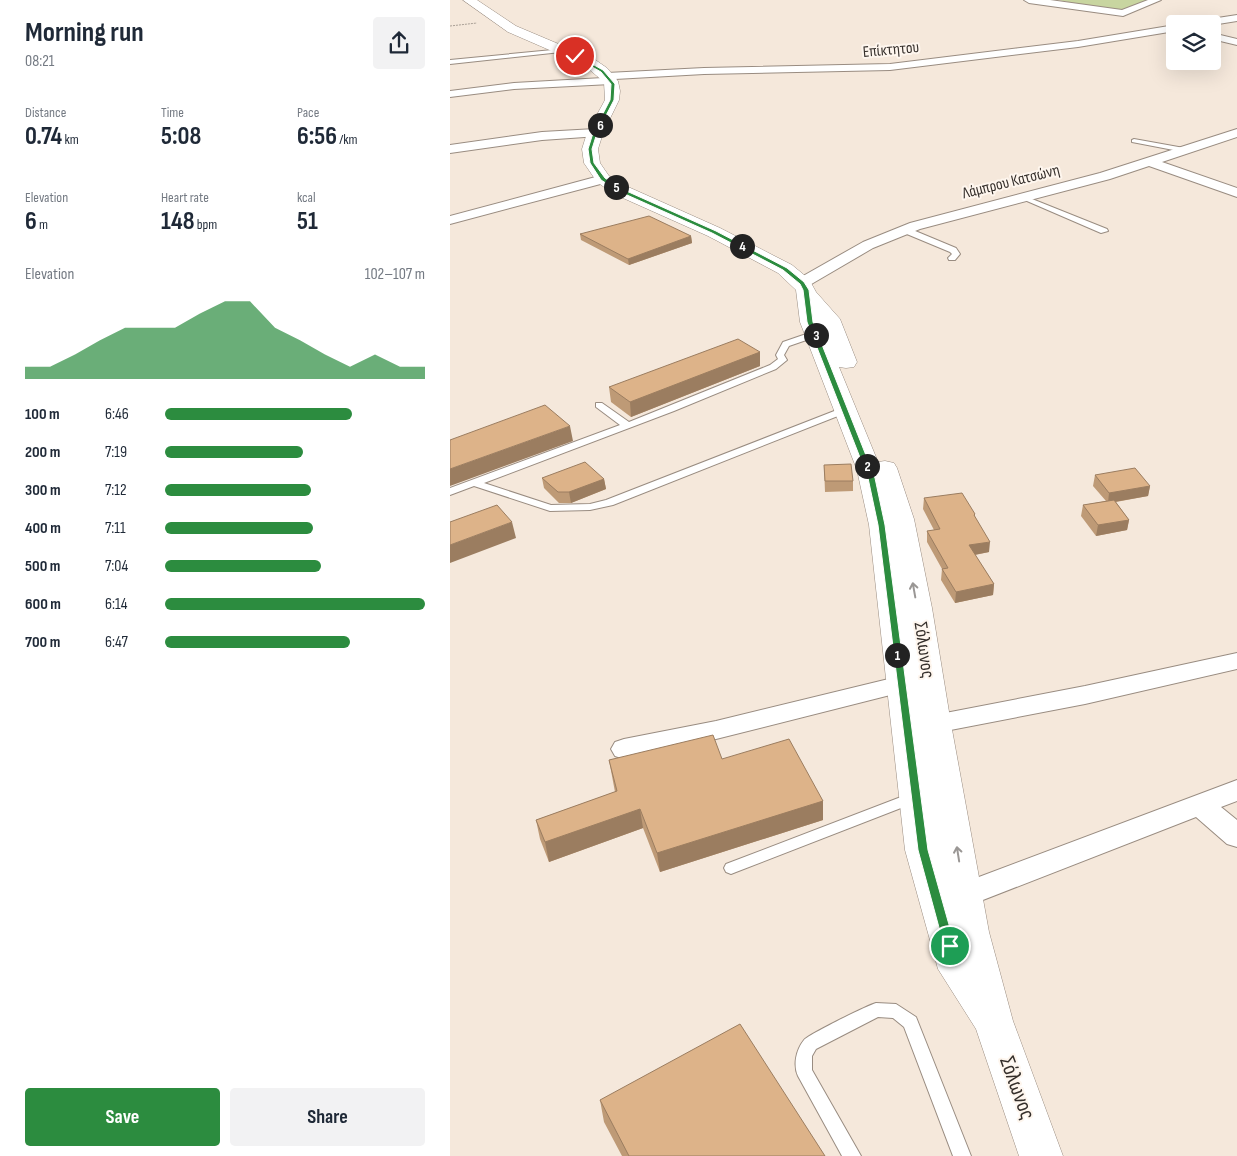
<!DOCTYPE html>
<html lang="en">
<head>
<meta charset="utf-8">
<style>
  :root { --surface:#fff; --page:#f2f2f3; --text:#1f2937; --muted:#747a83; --accent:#2c8c3f }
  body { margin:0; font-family:"Sofia Sans Condensed",sans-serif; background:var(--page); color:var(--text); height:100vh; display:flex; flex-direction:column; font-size:19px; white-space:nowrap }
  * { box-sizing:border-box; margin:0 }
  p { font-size:16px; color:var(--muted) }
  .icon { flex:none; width:28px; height:28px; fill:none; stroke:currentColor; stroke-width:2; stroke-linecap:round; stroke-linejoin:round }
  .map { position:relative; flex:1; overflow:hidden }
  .side { display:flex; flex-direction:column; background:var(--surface); width:450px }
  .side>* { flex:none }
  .controls { position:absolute; left:716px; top:15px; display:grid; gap:10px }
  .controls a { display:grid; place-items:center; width:55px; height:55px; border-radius:5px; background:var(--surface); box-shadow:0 5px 20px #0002; font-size:25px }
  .pin { position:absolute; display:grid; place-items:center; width:42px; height:42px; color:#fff; margin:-21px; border:2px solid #fff; border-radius:50%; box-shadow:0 1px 5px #0007 }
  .km { position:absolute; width:25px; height:25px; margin:-12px; border-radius:50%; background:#222; color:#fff; font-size:14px; line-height:25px; text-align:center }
  .round { display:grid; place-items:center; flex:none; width:52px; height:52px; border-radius:5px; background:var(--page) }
  .overview { display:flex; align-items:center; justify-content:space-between; height:85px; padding:0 25px }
  h1 { font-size:28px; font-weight:700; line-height:38px }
  .stats { display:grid; grid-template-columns:repeat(3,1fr); gap:8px; height:85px; padding:5px 25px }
  .stats div { display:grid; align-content:center }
  .stats b { font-size:25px; font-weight:700 }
  .stats small { font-size:14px; font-weight:400 }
  .stats p { font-size:14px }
  .chart { height:140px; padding:10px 25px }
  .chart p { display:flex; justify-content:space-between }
  .chart svg { width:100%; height:90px; margin-top:5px; fill:var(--accent); opacity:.7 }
  .button { display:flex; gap:10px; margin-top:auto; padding:10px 25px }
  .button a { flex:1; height:58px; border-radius:5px; background:var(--accent); color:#fff; font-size:20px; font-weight:700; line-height:58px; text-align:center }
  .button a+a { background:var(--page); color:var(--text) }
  ul { padding:0 25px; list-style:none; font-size:16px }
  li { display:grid; grid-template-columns:80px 60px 1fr; align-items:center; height:38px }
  li i { height:12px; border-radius:6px; background:var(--accent) }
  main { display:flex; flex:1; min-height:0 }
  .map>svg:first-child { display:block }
</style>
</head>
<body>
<main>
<section class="side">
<div class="overview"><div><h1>Morning run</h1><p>08:21</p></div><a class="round"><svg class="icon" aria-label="share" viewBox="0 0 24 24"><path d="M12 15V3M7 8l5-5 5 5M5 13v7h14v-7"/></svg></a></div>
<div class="stats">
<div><p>Distance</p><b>0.74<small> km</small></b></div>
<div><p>Time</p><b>5:08</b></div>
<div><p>Pace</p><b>6:56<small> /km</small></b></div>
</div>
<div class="stats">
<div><p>Elevation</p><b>6<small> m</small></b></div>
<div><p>Heart rate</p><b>148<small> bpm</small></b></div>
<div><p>kcal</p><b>51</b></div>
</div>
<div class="chart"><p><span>Elevation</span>102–107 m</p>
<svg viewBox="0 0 160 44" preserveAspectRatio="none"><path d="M0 44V38L10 38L20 32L30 25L40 19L50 19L60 19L70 12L80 6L90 6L100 19L110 25L120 32L130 38L140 32L150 38L160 38V44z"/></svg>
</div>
<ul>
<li><b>100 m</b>6:46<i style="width:72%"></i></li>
<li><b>200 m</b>7:19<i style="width:53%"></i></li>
<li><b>300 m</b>7:12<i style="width:56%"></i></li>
<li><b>400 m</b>7:11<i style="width:57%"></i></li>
<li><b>500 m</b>7:04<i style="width:60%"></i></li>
<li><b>600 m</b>6:14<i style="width:100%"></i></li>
<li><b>700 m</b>6:47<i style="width:71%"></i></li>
</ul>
<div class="button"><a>Save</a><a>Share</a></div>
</section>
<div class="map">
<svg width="787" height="1156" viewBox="0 0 787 1156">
  <rect width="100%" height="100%" fill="#f5e8db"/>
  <path fill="#c8d5a0" d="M 608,0 L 699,0 L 671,12 Z"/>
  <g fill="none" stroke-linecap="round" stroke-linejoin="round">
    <defs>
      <path id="lane" d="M 113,49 L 111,52 L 0,64 L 0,60 Z
        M 684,139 L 734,148 L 737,150 L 734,152 L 682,142 L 682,140 Z
        M 572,195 L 657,229 L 658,231 L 651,233 L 570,198 L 569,197 Z
        M 452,228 L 458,228 L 506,248 L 510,254 L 505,260 L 499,260 L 498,258 L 502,254 L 500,252 L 452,232 Z
        M 365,331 L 368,332 L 368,336 L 339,346 L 334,355 L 337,360 L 326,369 L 224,411 L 34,483 L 101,505 L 140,504 L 156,500 L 392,408 L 398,408 L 398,412 L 163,505 L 140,510 L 100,511 L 24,486 L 0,495 L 0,488 L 170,425 L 146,407 L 146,403 L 152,403 L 179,422 L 320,365 L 328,359 L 326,355 L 333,342 Z
        M 464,792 L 469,793 L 471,797 L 469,801 L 286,872 L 281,874 L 276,872 L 274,868 L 276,864 Z
        M 426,1003 L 446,1004 L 466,1017 L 521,1156 L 503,1156 L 454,1027 L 443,1018 L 428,1017 L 366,1049 L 362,1056 L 362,1070 L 411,1156 L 392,1156 L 348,1076 C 343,1065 346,1050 354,1040 C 358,1035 416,1006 426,1003 Z"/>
      <path id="street" d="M 574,0 L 600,0 L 672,10 L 698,0 L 711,0 L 673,16 L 579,3 Z
        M 787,15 L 787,21 L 762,25 L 743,24 L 748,21 Z
        M 725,25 L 725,31 L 628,47 L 440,70 L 254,74 L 165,79 L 167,81 L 165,83 L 161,84 L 64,89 L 0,97 L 0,91 L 64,83 L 153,78 L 151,76 L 153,74 L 157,73 L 254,68 L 440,64 L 628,41 Z
        M 762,33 L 787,39 L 787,45 L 762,39 Z
        M 145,129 L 149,130 L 151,133 L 149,136 L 92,140 L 0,153 L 0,145 L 92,132 Z
        M 787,129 L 787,137 L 712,162 L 787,188 L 787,197 L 699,166 L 660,179 L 470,229 L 423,248 L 358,286 L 346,286 L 344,283 L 346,280 L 413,242 L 460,223 L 650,173 Z
        M 153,175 L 160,179 L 158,182 L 0,224 L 0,216 Z
        M 787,653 L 787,669 L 635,704 L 485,733 L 476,730 L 472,724 L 476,718 L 485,715 L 635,686 Z
        M 451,676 L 460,678 L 463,684 L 460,690 L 266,739 L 174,759 L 165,756 L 161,749 L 165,742 L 174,739 L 266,721 Z
        M 787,780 L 787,801 L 771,807 L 787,820 L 787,847 L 777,844 L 746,817 L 515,907 L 505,904 L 500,895 L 505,886 Z"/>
      <path id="secondary" d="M 13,0 L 27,0 L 66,26 L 144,59 L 157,68 L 168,81 L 170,91 L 169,100 L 153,133 L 148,149 L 150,163 L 159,176 L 176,186 L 270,228 L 342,265 L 359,279 L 366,292 L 390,319 L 407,362 L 404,367 L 396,368 L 389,367 L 428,462 L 435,461 L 444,463 L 447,468 L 464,519 L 482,608 L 501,724 L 539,932 L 563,1021 L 613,1156 L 569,1156 L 526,1029 L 488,969 L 455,850 L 419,525 L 407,470 L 350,322 L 346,290 L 328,273 L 258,236 L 164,194 L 147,182 L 134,163 L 132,149 L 137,133 L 155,100 L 154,82 L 134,65 L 58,32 Z"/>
    </defs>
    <use href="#lane" stroke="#998c81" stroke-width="2"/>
    <use href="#street" stroke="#998c81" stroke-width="2"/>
    <use href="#secondary" stroke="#998c81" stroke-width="1"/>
    <path stroke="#aaa096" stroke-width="1" stroke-dasharray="2 1" stroke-linecap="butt" d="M 0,26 L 27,23"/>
    <use href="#lane" fill="#fff" fill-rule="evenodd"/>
    <use href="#street" fill="#fff" fill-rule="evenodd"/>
    <use href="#secondary" fill="#fff" fill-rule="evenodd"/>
  </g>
  <path fill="#be9a76" d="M 130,234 L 241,236 L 242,243 L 179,265 L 131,240 Z
    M 310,352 L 310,366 L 181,417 L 161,402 L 159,387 Z
    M 374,465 L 403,481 L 403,491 L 375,492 Z
    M 645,475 L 700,486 L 698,496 L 666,502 L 679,520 L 677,530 L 646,536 L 631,516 L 633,505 L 656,501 L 643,486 Z
    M 92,478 L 154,479 L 156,489 L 121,503 L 109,503 L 94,488 Z
    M 474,498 L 525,514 L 525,517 L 539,552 L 525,555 L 544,584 L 543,595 L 505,603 L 491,580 L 492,569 L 477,542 L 477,531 L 484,530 L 473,509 Z
    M 272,759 L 373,801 L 373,820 L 210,872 L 193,828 L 99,862 L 90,839 L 86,820 L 165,792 L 159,760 Z
    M 150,1100 L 375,1156 L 172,1156 L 154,1122 Z"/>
  <path fill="#9b7d60" d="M 241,236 L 242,243 L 179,265 L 178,259 Z
    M 310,352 L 310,366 L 181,417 L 180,402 Z
    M 120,426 L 123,441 L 0,486 L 0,469 Z
    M 154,479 L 156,489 L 121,503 L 119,492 Z
    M 700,486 L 698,496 L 658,503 L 659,493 Z
    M 679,520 L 677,530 L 646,536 L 648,525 Z
    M 62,522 L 66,538 L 0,563 L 0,545 Z
    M 540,542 L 539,552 L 518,556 L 519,545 Z
    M 544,584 L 543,595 L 505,603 L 506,592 Z
    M 373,801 L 373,820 L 210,872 L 207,853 Z
    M 190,809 L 193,828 L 99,862 L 95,842 Z"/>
  <path fill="#ddb389" stroke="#9b7d60" d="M 199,216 L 241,236 L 178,259 L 130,234 Z
    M 288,339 L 310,352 L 180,402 L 159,387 Z
    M 95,405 L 120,426 L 0,469 L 0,440 Z
    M 135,462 L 154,479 L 119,492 L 108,492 L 92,478 Z
    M 401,464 L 403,481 L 375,481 L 374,465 Z
    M 685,468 L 700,486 L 659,493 L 645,475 Z
    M 512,493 L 525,514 L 524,515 L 540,542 L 519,545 L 544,584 L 506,592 L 492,569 L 498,568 L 477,531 L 490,529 L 474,498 Z
    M 664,500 L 679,520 L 648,525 L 633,505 Z
    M 47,505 L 62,522 L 0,545 L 0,522 Z
    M 263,735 L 272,759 L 339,739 L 373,801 L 207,853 L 190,809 L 95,842 L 86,820 L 167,791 L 159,760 Z
    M 290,1024 L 375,1156 L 179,1156 L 150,1100 Z"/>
  <defs><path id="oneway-shaft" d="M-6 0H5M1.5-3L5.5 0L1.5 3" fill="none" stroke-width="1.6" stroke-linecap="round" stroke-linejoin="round" transform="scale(1.25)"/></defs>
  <g stroke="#9a9795">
    <use href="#oneway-shaft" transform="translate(464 590) rotate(-100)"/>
    <use href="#oneway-shaft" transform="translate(508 854) rotate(-99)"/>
  </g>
  <path fill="#2c8c3f" stroke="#fff" d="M 126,55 L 153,70 L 165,84 L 164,100 L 147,133 L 142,149 L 144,163 L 155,178 L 172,189 L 266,231 L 337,268 L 354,282 L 359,290 L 363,322 L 425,478 L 435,525 L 478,850 L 505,946 L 504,950 L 496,950 L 494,946 L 468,850 L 428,525 L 418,478 L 357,322 L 353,290 L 350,284 L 333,270 L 262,233 L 168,191 L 151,180 L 140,163 L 138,149 L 143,133 L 160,100 L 161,84 L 151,72 L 123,56 Z"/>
  <g text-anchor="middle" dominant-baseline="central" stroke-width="4" stroke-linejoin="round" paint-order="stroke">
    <g font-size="16" fill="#352f2b" stroke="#fef6ee">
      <text transform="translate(441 50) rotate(-5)">Επίκτητου</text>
      <text transform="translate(561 182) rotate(-14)">Λάμπρου Κατσώνη</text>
    </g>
    <g font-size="19" fill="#352f2b" stroke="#fef6ee">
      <text transform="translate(474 650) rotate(82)">Σόλωνος</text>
    </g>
    <g font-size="22" fill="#352f2b" stroke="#fef6ee">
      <text transform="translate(567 1088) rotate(70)">Σόλωνος</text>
    </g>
  </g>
</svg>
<div class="controls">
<a><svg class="icon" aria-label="layers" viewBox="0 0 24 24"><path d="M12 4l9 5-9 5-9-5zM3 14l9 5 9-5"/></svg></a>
</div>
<div class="pin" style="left:500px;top:946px;background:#1e9e55"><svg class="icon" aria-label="arrive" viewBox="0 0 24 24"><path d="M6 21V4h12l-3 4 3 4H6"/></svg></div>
<div class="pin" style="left:125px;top:56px;background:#d93025"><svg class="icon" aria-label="check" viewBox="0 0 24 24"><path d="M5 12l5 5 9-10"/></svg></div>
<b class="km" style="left:447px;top:655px">1</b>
<b class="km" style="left:417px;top:466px">2</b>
<b class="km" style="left:366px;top:335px">3</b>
<b class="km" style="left:292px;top:246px">4</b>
<b class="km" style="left:166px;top:187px">5</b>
<b class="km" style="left:150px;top:125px">6</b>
</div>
</main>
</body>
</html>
